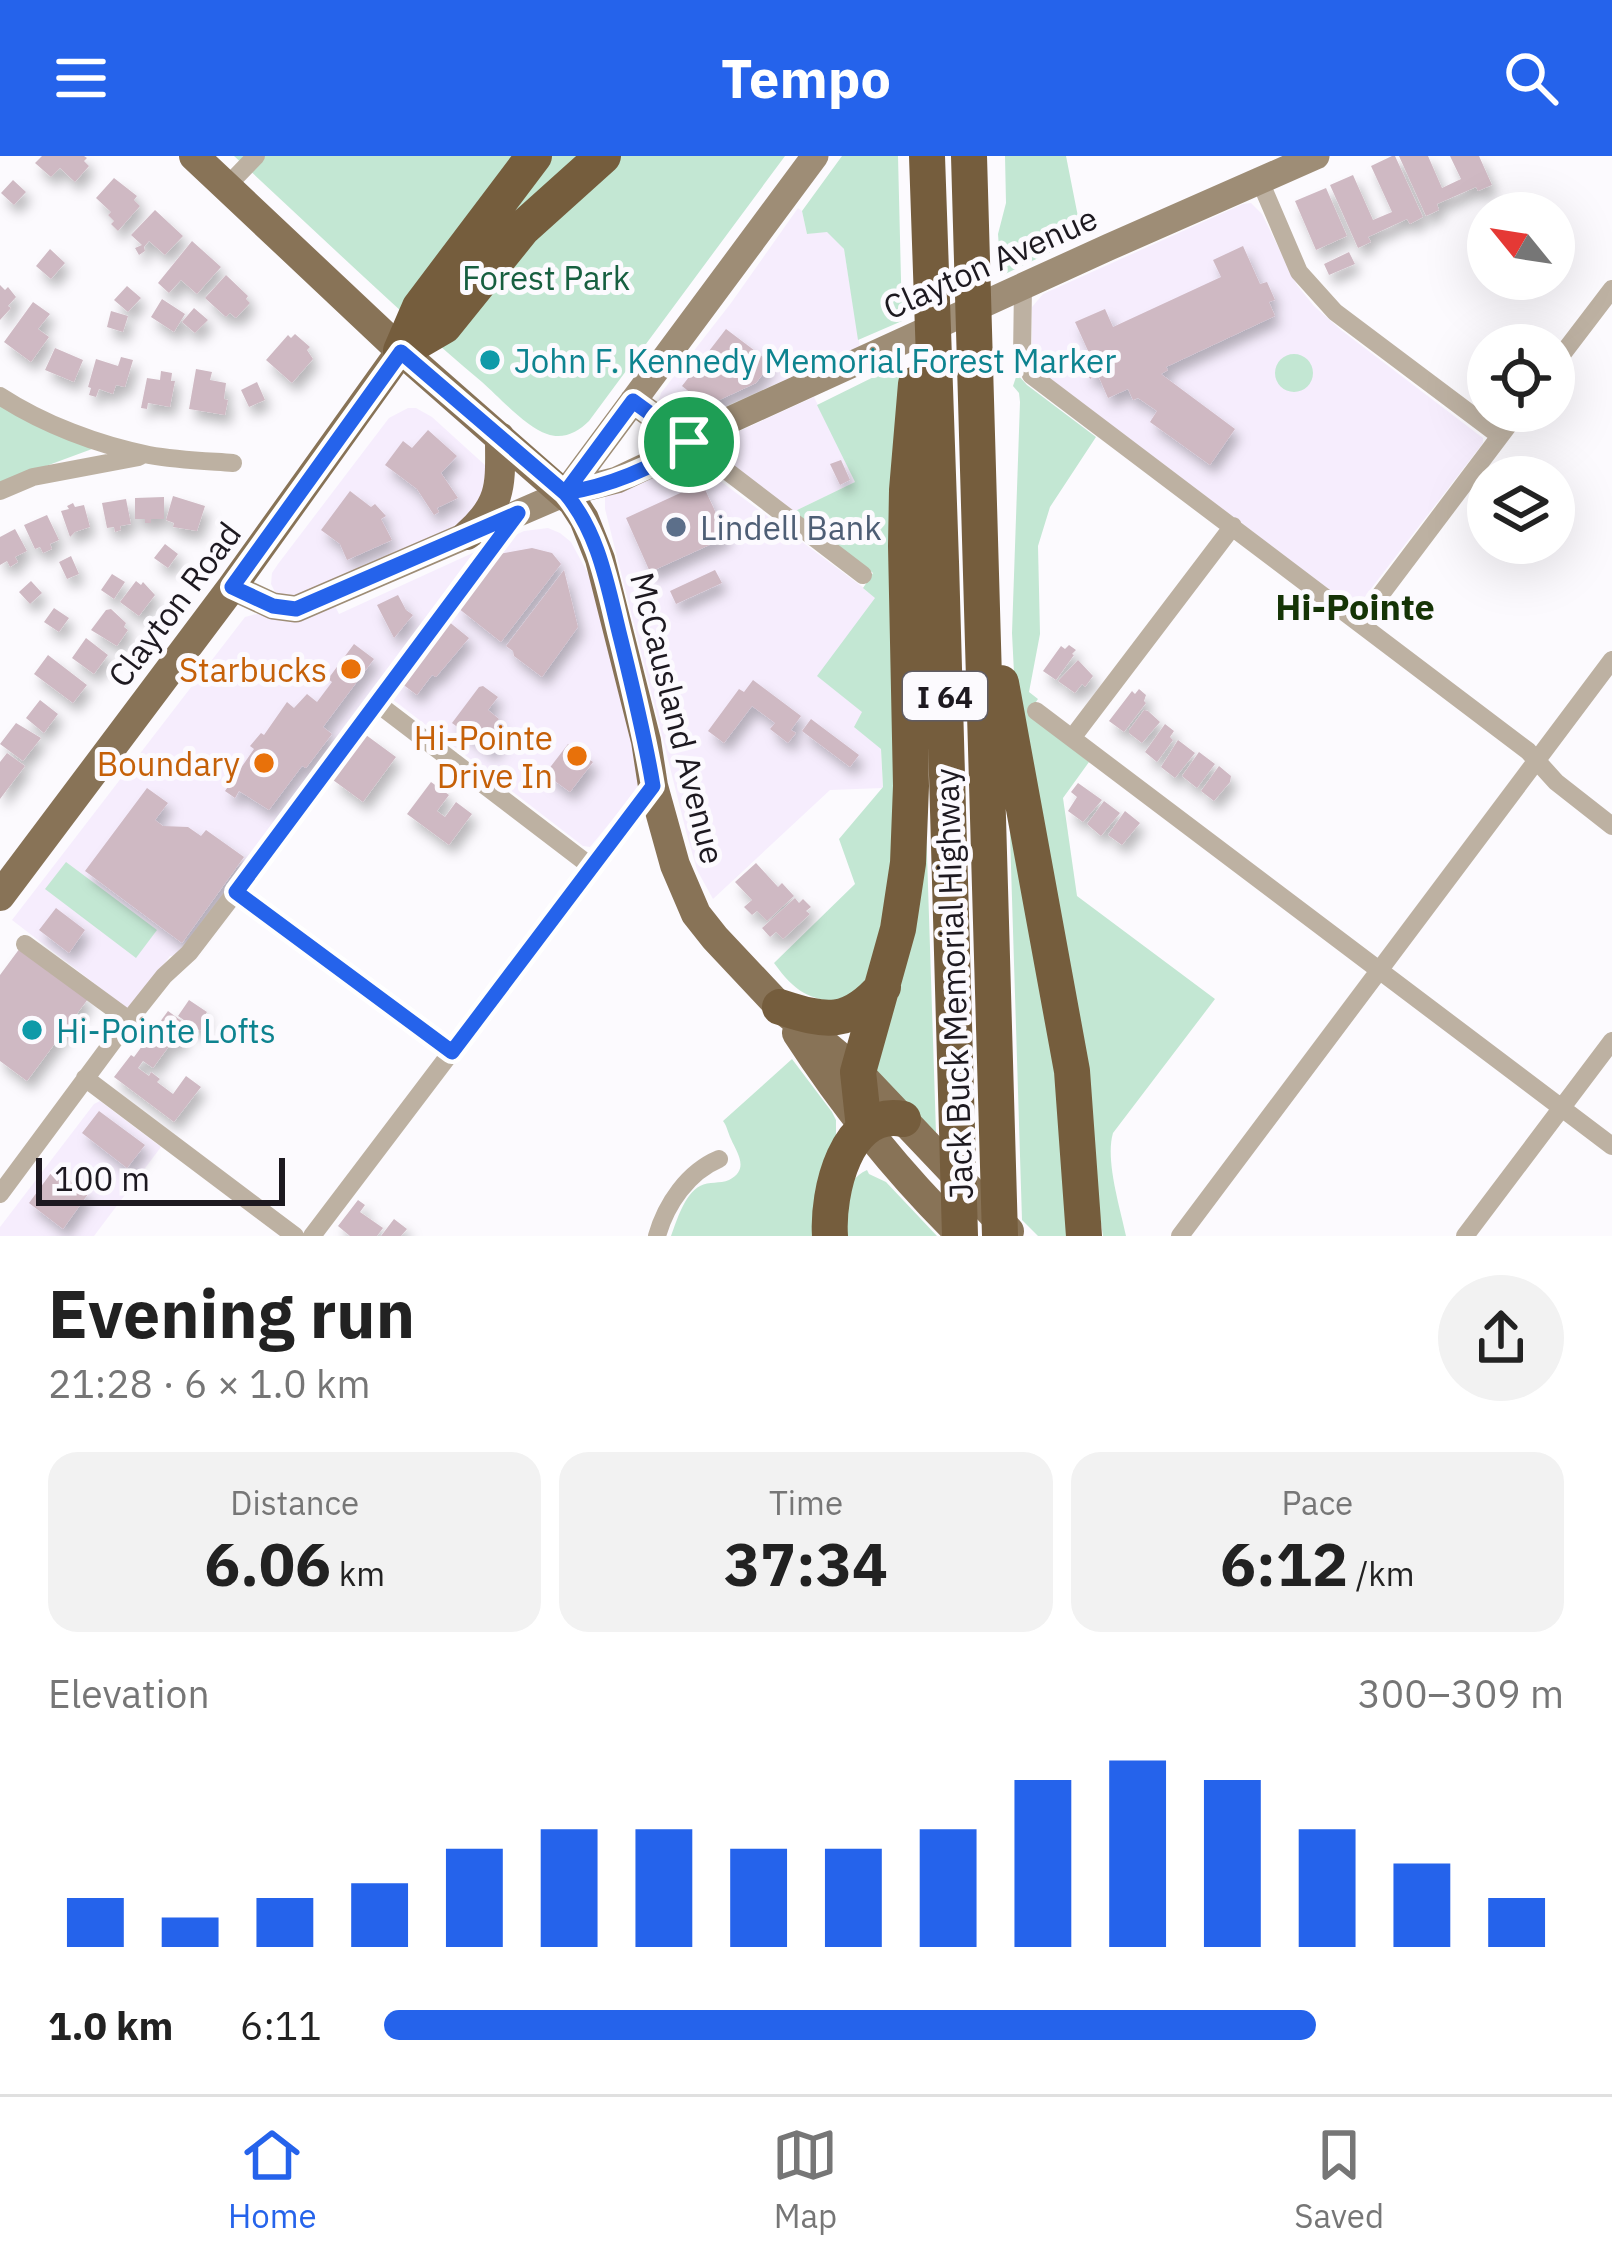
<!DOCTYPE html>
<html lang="en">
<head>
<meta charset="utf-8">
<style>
  :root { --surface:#fff; --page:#f2f2f2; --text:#222; --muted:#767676; --line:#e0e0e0; --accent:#2563eb }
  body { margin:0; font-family:"IBM Plex Sans",sans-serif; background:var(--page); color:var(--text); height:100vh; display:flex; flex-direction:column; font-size:45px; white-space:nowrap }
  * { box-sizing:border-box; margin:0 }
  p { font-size:39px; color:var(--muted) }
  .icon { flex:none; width:66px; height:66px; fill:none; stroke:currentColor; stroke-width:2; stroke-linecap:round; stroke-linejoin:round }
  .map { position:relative; height:1080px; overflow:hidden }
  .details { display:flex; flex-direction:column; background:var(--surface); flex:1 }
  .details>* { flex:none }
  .needle { width:78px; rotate:300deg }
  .fabs { position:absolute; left:1467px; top:36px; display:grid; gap:24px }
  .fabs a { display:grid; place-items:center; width:108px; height:108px; border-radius:50%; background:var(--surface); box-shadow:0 12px 48px #0002; font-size:60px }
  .scale { position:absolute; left:36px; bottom:30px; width:249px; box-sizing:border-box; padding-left:12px; border:6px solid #1d1920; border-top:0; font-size:33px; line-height:42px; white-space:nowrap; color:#1d1920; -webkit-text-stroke:9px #fcfafe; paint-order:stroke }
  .pin { position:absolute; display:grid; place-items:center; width:102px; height:102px; color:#fff; margin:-51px; border:6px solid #fff; border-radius:50%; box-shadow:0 3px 12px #0007 }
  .round { display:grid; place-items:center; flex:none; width:126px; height:126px; border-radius:63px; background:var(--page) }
  .head { display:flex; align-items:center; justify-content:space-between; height:204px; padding:0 48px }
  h1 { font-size:66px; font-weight:700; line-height:90px }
  .stats { display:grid; grid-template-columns:repeat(3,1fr); gap:18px; height:204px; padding:12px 48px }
  .stats div { display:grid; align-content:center; border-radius:30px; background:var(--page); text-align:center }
  .stats b { font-size:60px; font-weight:700 }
  .stats small { font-size:33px; font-weight:400 }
  .stats p { font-size:33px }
  .chart { height:336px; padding:24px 48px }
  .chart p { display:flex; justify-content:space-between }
  .chart svg { width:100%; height:216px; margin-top:12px; stroke:var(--accent); stroke-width:6 }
  ul { padding:0 48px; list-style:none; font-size:39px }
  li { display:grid; grid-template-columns:192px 144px 1fr; align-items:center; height:90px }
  li i { height:30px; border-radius:15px; background:var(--accent) }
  header { display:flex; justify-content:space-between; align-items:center; height:156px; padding:0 48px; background:var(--accent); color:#fff; font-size:54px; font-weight:700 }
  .tabs { display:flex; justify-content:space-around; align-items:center; height:168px; border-top:3px solid var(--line); background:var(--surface); font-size:33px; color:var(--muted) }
  .tabs a { display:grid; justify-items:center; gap:6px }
  .tabs .current { color:var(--accent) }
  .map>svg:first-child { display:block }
</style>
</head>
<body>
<header><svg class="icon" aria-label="menu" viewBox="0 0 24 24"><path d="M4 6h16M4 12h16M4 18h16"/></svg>Tempo<svg class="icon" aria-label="search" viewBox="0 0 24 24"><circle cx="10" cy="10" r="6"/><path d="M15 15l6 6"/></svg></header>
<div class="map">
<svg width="1612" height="1080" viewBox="0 0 1612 1080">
  <defs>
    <filter id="shadow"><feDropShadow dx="5.5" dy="9" stdDeviation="6" flood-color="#0004"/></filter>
  </defs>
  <rect width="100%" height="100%" fill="#fcfafe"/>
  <path fill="#f6edfd" d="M 1251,47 L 1262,58 L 1297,129 L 1314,150 L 1341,174 L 1483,282 L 1483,287 L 1357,451 L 1346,446 L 1037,213 L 1032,201 L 1032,151 L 1043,138 L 1243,48 Z
    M 798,52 L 802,55 L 807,78 L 827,75 L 844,93 L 860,191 L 685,268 L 657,250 L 661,237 L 731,147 Z
    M 814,241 L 855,326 L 793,356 L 714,296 L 714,291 L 718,285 Z
    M 408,252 L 416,252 L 432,261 L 486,310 L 480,359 L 293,444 L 275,436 L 271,428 L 272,417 L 278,408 L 389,262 Z
    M 688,301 L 876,441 L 862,556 L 881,593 L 883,632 L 830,634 L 713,743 L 697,714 L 687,679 L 605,353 L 605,342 L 608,337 Z
    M 548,372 L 560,377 L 571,386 L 591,423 L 641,620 L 636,635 L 590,691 L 583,690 L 392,543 L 393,535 L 509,382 L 524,375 Z
    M 477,395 L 480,397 L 180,799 L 170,800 L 129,854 L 12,764 L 245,461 L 264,456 L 334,448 L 339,458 Z
    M 100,945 L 161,991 L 94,1080 L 0,1080 L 0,1071 L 94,948 Z"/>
  <path fill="#c3e7d3" d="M 234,0 L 785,0 L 589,265 C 578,276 563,284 547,278 C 526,271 499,241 482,226 C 396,154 316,75 234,0 Z
    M 842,0 L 898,0 L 902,165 L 858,184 L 844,93 L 827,76 L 807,78 L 802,55 Z
    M 1005,0 L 1066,0 L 1082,81 L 1001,120 L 998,78 L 1006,47 Z
    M1275 217a19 19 0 1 1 38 0a19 19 0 1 1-38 0Z
    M 904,206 L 895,325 L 899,606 L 892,724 L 873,818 L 843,848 C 807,842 796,837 774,807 L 855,728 L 839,683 L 883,631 L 881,593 L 854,571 L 862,556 L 817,520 L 875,442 L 863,432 L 873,417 L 793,356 L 855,326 L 817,249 Z
    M 1017,218 L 1027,229 L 1096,281 L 1050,351 L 1038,390 L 1040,478 L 1029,536 L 1038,543 L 1028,557 L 1089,606 L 1063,642 L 1077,740 L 1215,843 L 1113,977 C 1105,1004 1120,1051 1126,1080 L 1103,1080 L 1014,517 L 1012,477 L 1020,246 L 1019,237 L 1013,230 Z
    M 0,246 L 92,293 L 0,327 Z
    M 1009,646 L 1052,861 L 1072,1080 L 1038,1080 L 1022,1064 Z
    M 926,668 L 936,977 L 872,911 Z
    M 66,706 L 157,774 L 136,802 L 45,733 Z
    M 792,903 L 832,956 L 836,964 L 836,980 L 817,1080 L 671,1080 C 677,1064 684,1039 700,1030 C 709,1025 720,1028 729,1024 C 750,1013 737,997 731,983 C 728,977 727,970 723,965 Z
    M 867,1014 L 869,1018 L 886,1026 L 937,1080 L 839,1080 C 844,1056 842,1025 867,1014 Z"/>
  <path fill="#cfb9c3" filter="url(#shadow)" d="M 42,0 L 84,0 L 87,2 L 84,5 L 89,10 L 75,26 L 60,12 L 51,21 L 35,7 Z
    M 1392,0 L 1395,0 L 1423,61 L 1410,68 L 1407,63 L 1368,81 L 1371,86 L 1358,92 L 1330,29 L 1353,19 L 1373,64 L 1392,56 L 1371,10 Z
    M 1399,0 L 1428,0 L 1442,32 L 1461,23 L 1450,0 L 1479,0 L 1492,29 L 1478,35 L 1476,31 L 1437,48 L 1439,54 L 1426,60 Z
    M 114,22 L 137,40 L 134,44 L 140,50 L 118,75 L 111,68 L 114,65 L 108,59 L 111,56 L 96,42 Z
    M 13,24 L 26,36 L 14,49 L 1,37 Z
    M 1326,32 L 1347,80 L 1316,94 L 1295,45 Z
    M 155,54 L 183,80 L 165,99 L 149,85 L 144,91 L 145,95 L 139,99 L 135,92 L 142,89 L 131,79 Z
    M 192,85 L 221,111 L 197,138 L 181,124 L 169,137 L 158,127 Z
    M 1243,90 L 1260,128 L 1267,126 L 1275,144 L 1269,146 L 1275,160 L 1166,211 L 1168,214 L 1161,218 L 1235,273 L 1210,309 L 1150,266 L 1157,255 L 1138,242 L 1133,244 L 1128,233 L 1108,242 L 1098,219 L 1090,223 L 1085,212 L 1094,208 L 1075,166 L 1105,153 L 1113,171 L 1221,121 L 1213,104 Z
    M 50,93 L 65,107 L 51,123 L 36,110 Z
    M 1349,96 L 1355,108 L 1329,119 L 1324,108 Z
    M 226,119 L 248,140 L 246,143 L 250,147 L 236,162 L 230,157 L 226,161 L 205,142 Z
    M 0,129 L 5,134 L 8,131 L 16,141 L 8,150 L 11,152 L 0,164 Z
    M 127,130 L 141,142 L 128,156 L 114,144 Z
    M 162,143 L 185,158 L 174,176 L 151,161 Z
    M 33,146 L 50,158 L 38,173 L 49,181 L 31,206 L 4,186 Z
    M 194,152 L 208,164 L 195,177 L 182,166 Z
    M 111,155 L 128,160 L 123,176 L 107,171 Z
    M 726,173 L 771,207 L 756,227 L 715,246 L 710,243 L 706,249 L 682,230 Z
    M 295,178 L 310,191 L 307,194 L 313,203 L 292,227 L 266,204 L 288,179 L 291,182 Z
    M 55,192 L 83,204 L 74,226 L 45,214 Z
    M 121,201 L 133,204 L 125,231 L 116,229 L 113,238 L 99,233 L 96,241 L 89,239 L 91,232 L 88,231 L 96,203 L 118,210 Z
    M 196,213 L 212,216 L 210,224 L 226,227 L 224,243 L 228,244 L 225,259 L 189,253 Z
    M 161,215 L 172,217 L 171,225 L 175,225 L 170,251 L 148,247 L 147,253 L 141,252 L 147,222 L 160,224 Z
    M 257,226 L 265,244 L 249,251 L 241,234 Z
    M 428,274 L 457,300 L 441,317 L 458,342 L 437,352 L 439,356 L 434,359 L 417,333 L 385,309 L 403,285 L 412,292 Z
    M 841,304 L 850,324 L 840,329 L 830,308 Z
    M 702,327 L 727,381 L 650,416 L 626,362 Z
    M 350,335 L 371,351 L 375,348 L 386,360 L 381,363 L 392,384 L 347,404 L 340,388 L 321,374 Z
    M 173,340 L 205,350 L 197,375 L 173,371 L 174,367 L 166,364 Z
    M 164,341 L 164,363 L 151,363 L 151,367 L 145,367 L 145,363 L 135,363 L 135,342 Z
    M 126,343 L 131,368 L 120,370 L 121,374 L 115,376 L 114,371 L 107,372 L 102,347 Z
    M 73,347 L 75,351 L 84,349 L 90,371 L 75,376 L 70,381 L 61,355 L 69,353 L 67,350 Z
    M 47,359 L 59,384 L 50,388 L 52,393 L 43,397 L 40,391 L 35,393 L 24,369 Z
    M 15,373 L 27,395 L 15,401 L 18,406 L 10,411 L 7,405 L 0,409 L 0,381 Z
    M 165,388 L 178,398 L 168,412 L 154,402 Z
    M 532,392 L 552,397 L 561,408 L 501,486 L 458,452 L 499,398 Z
    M 71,400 L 79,418 L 67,423 L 59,406 Z
    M 564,414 L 578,471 L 542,521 L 514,500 L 513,495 L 506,490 Z
    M 715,414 L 722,427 L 676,448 L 670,435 Z
    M 112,418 L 125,426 L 114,443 L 101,434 Z
    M 31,425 L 42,437 L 30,448 L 19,436 Z
    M 136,425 L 141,429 L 143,426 L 155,439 L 139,460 L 120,446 Z
    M 398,439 L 406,454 L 413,459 L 394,482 L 377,449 Z
    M 54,452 L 69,462 L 59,476 L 44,466 Z
    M 111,453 L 126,467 L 124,471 L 128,474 L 117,490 L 91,474 L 106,454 Z
    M 448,465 L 469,482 L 436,521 L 432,519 L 417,539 L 401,527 Z
    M 86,482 L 108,499 L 94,518 L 72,502 Z
    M 354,488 L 374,503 L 323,571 L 332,578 L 306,612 L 302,610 L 269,654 L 239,635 L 235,642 L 225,635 L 254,593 L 250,590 L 261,577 L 264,579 L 287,546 L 294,552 L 307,538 L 317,546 L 332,526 L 328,523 Z
    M 1069,489 L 1076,494 L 1072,498 L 1074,499 L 1056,524 L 1043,515 L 1061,490 L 1065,493 Z
    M 48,499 L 87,529 L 73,547 L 34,518 Z
    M 1078,504 L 1093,520 L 1085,531 L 1082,528 L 1075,537 L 1058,525 Z
    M 753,524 L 801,560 L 791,574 L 796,577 L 788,587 L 770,573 L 775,567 L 752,550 L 724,587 L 708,575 L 739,533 L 744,536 Z
    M 483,530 L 498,541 L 488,554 L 499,563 L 495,568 L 503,574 L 500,580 L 502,581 L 491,596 L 452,567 L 479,531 Z
    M 1139,533 L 1146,539 L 1144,545 L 1146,547 L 1124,576 L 1109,565 L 1132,535 L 1135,538 Z
    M 40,544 L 58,558 L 44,577 L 26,562 Z
    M 1144,554 L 1148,555 L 1160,566 L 1142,587 L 1129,577 L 1129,574 Z
    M 811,563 L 859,599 L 850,611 L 802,575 Z
    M 16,567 L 41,582 L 23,605 L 0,588 Z
    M 1165,568 L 1174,575 L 1170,581 L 1173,584 L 1157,606 L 1145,596 Z
    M 366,579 L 396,601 L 363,646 L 333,624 Z
    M 1178,584 L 1195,597 L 1175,622 L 1161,611 Z
    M 568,588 L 593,606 L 570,636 L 545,618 Z
    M 1199,596 L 1215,608 L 1197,632 L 1182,620 Z
    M 7,597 L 25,610 L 0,643 L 0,606 Z
    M 1219,610 L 1231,620 L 1230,626 L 1214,645 L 1201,635 Z
    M 431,626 L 449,639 L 437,655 L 445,661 L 456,646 L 472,658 L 449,689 L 407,658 Z
    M 1078,627 L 1102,644 L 1083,666 L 1068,655 L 1077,641 L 1071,636 Z
    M 147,632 L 168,647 L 155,664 L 163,670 L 188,671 L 201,680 L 206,674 L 244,701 L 182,787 L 85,715 Z
    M 1104,645 L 1120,657 L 1101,680 L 1087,668 Z
    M 1125,655 L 1140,667 L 1122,689 L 1108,679 Z
    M 756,707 L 778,731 L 782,727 L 794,740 L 767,765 L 757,755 L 752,759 L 744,751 L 752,744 L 735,726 Z
    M 795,742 L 799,747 L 803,743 L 811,751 L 806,755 L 810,758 L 783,783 L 776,776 L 770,781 L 762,772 Z
    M 56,752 L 85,774 L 69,797 L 39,774 Z
    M 20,792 L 88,843 L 27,925 L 0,905 L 0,819 Z
    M 189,844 L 207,856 L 202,863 L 206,866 L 200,875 L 178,860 Z
    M 168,855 L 187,869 L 181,877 L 185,880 L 177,889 L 172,886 L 153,912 L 143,905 L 138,912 L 149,920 L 151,916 L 160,923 L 157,926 L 173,938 L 186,920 L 201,931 L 174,966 L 114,921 L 131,899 L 134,901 Z
    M 99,955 L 145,989 L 127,1012 L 82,977 Z
    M 54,1013 L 88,1038 L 63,1073 L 29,1047 Z
    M 358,1044 L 365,1049 L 360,1056 L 383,1072 L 377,1080 L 350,1080 L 338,1070 Z
    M 394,1063 L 407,1073 L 401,1080 L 381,1080 Z"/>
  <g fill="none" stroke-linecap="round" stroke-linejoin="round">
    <path stroke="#bdb1a2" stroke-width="18" d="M 1260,25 L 1299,116 L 1335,156 L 1500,280
      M 227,30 L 256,0
      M 1023,130 L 1022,201 L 1031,219 L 1528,595 L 1556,626 L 1612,670
      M 1554,209 L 1612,133
      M 0,240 C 43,268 98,289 149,299 C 176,304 205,305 233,307
      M 689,286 L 863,419
      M 0,335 L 33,321 L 139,301
      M 1360,466 L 1519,255
      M 378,548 L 593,712
      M 1036,555 L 1612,990
      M 1072,582 L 1233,370
      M 236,736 L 452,896
      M 25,788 L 129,864
      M 85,922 L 295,1080
      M 0,1038 L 129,864 L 164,820 L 189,797 L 271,690 L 517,359
      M 312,1080 L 653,630
      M 657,1080 C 666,1048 688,1016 719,1003
      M 1180,1080 L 1612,504
      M 1465,1080 L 1612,885"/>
    <path stroke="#9e8d76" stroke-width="27" d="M 633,245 L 689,286
      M 565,337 L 815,0
      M 232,431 L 273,450 L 296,453 L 565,337 L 617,324 L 670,299 L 708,274 L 1109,91 L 1316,0"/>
    <path stroke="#887357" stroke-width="30" d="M 194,0 L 401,195 L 573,346 L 584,363 L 600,403 L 646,585 L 653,630 L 675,709 L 696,758 L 715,782 L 780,851 L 858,916 L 1009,1075
      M 467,379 C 504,347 500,326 500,281
      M 0,740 L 232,431 L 401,195
      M 797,877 C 845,951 899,1018 962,1080"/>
    <path stroke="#755d3d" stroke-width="36" d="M 927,0 L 941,406 L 960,1080
      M 969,0 L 1000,1080
      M 401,195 L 444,170 L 523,72 L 603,0
      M 401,195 L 420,151 L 534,0
      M 1001,527 L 1072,915 L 1084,1080
      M 780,851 C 826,866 849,870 883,831
      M 864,972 L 858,916 L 898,773 L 908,707 L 911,630 L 906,390 L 907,334 L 916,228
      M 830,1080 C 827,1037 846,952 903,963"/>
  </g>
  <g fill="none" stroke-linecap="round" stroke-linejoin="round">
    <defs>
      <path id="route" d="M 689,286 C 653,313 608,330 565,337 L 401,196 L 232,431 L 273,450 L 296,453 L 518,357 L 236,736 L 452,896 L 653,630 C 645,581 633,533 621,484 C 608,433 600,378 565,337 L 633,245 L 689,286"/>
    </defs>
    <use href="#route" stroke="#fff" stroke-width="24"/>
    <use href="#route" stroke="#2563eb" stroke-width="15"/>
  </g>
  <g fill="#0f9aa8" stroke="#fcfafe" stroke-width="4.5">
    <circle cx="490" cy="204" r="12"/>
    <circle cx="32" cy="874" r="12"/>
  </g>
  <circle fill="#5c6f8a" stroke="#fcfafe" stroke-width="4.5" cx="676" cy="371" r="12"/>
  <g fill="#e8710a" stroke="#fcfafe" stroke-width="4.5">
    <circle cx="351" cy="513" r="12"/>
    <circle cx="577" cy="600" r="12"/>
    <circle cx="264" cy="607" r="12"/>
  </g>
  <g text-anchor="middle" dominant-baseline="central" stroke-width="10" stroke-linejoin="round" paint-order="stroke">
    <rect fill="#fcfafe" stroke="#605c63" stroke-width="3" x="903" y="516" width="84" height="48" rx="9"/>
    <g font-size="30" font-weight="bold" fill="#1d1920">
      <text x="945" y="540">I 64</text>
    </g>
    <g font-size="33" fill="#1d1920" stroke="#fcfafe">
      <text transform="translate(990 106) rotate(-24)">Clayton Avenue</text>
      <text transform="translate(174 448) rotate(-53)">Clayton Road</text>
      <text transform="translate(678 562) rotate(76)">McCausland Avenue</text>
      <text transform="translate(953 828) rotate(-92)">Jack Buck Memorial Highway</text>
    </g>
    <g font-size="33" fill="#175f40" stroke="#fcfafe">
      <text x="546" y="121">Forest Park</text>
    </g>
    <g font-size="33" fill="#0d838f" stroke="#fcfafe" text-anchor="start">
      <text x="514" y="204">John F. Kennedy Memorial Forest Marker</text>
      <text x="56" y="874">Hi-Pointe Lofts</text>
    </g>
    <g font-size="33" fill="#4e5e75" stroke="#fcfafe" text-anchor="start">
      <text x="700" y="371">Lindell Bank</text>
    </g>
    <g font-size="33" fill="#c56008" stroke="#fcfafe" text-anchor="end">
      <text x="327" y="513">Starbucks</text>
      <text x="553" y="581">Hi-Pointe<tspan x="553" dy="38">Drive In</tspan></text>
      <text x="240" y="607">Boundary</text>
    </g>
    <g font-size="36" font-weight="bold" fill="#153406" stroke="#fcfafe">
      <text x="1355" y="450">Hi-Pointe</text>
    </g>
  </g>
</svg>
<div class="fabs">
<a><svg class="needle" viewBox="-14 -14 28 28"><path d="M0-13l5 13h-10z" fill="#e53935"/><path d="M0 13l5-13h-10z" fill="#767676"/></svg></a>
<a><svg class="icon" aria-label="locate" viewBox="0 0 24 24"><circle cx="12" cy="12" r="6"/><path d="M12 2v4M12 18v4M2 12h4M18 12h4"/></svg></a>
<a><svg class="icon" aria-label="layers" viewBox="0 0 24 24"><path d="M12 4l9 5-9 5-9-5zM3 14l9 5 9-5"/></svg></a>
</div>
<div class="scale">100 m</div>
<div class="pin" style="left:689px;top:286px;background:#1e9e55"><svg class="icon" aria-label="arrive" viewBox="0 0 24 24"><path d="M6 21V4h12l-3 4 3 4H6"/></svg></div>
</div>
<section class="details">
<div class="head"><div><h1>Evening run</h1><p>21:28 · 6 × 1.0 km</p></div><a class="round"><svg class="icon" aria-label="share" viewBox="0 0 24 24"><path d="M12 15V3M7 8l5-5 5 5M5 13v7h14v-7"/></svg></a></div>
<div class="stats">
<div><p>Distance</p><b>6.06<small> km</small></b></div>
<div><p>Time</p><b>37:34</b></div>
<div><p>Pace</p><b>6:12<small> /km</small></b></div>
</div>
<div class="chart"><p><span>Elevation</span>300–309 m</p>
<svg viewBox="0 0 160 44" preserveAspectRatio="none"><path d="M5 44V34M15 44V38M25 44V34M35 44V31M45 44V24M55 44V20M65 44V20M75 44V24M85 44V24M95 44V20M105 44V10M115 44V6M125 44V10M135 44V20M145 44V27M155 44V34"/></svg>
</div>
<ul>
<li><b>1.0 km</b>6:11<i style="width:79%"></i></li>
</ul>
</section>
<nav class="tabs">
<a class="current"><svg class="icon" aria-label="home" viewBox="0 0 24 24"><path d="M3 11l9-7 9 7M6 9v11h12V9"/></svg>Home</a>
<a><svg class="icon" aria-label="map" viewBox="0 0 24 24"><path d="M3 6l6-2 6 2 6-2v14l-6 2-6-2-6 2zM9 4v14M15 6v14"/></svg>Map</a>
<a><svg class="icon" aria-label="saved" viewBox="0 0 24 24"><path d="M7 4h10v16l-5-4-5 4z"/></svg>Saved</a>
</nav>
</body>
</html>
